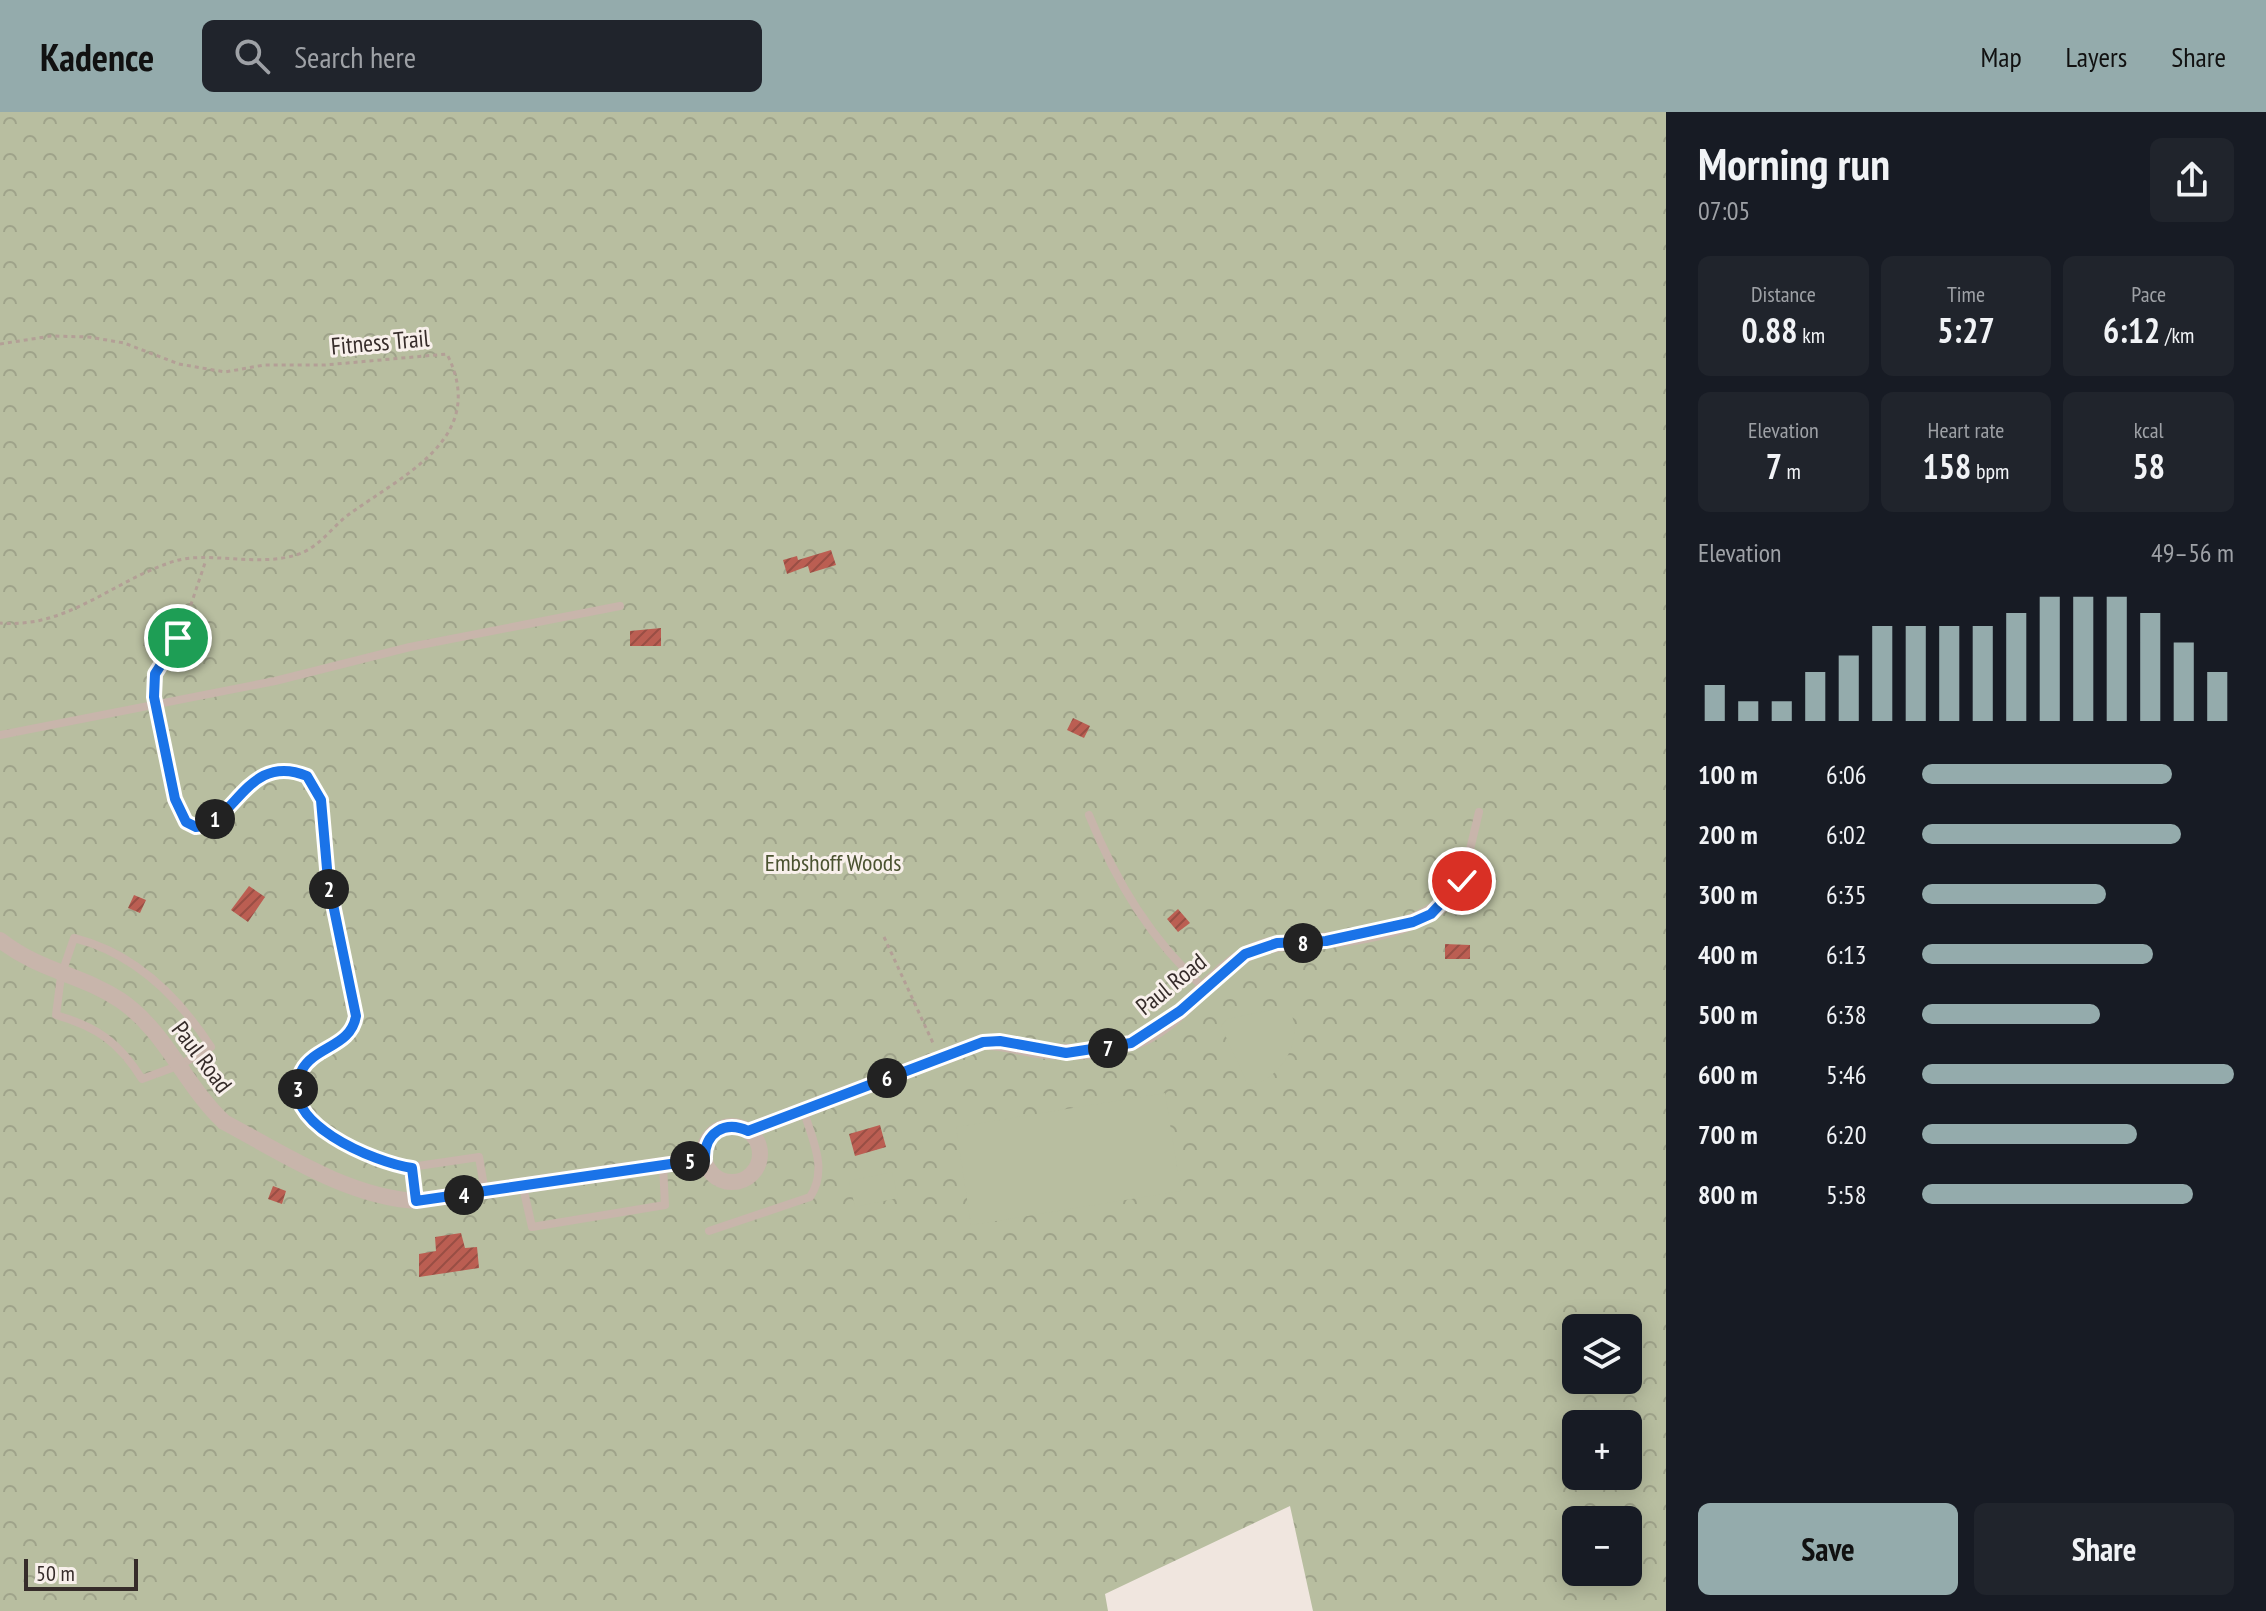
<!DOCTYPE html>
<html lang="en">
<head>
<meta charset="utf-8">
<style>
  :root { --surface:#171b24; --page:#20242c; --text:#f1f3f6; --muted:#9ea1a6; --accent:#94abac }
  body { margin:0; font-family:"PT Sans Narrow",sans-serif; background:var(--page); color:var(--text); height:100vh; display:flex; flex-direction:column; font-size:30px; white-space:nowrap }
  * { box-sizing:border-box; margin:0 }
  p { font-size:26px; color:var(--muted) }
  .icon { flex:none; width:44px; height:44px; fill:none; stroke:currentColor; stroke-width:2; stroke-linecap:round; stroke-linejoin:round }
  .map { position:relative; flex:1; overflow:hidden }
  .drawer { display:flex; flex-direction:column; background:var(--surface); width:600px }
  .drawer>* { flex:none }
  .fabs { position:absolute; left:1562px; top:1202px; display:grid; gap:16px }
  .fabs a { display:grid; place-items:center; width:80px; height:80px; border-radius:12px; background:var(--surface); box-shadow:0 4px 20px #0003; font-size:40px }
  .scale { position:absolute; left:24px; bottom:20px; width:114px; box-sizing:border-box; padding-left:8px; border:4px solid #362c2a; border-top:0; font-size:22px; line-height:28px; white-space:nowrap; color:#362c2a; -webkit-text-stroke:6px #f8f0eb; paint-order:stroke }
  .pin { position:absolute; display:grid; place-items:center; width:68px; height:68px; color:#fff; margin:-34px; border:4px solid #fff; border-radius:50%; box-shadow:0 2px 8px #0007 }
  .km { position:absolute; width:40px; height:40px; margin:-20px; border-radius:50%; background:#222; color:#fff; font-size:22px; line-height:40px; text-align:center }
  .round { display:grid; place-items:center; flex:none; width:84px; height:84px; border-radius:12px; background:var(--page) }
  .overview { display:flex; align-items:center; justify-content:space-between; height:136px; padding:0 32px }
  h1 { font-size:44px; font-weight:700; line-height:60px }
  .stats { display:grid; grid-template-columns:repeat(3,1fr); gap:12px; height:136px; padding:8px 32px }
  .stats div { display:grid; align-content:center; border-radius:12px; background:var(--page); text-align:center }
  .stats b { font-size:34px; font-weight:700 }
  .stats small { font-size:22px; font-weight:400 }
  .stats p { font-size:22px }
  .chart { height:224px; padding:16px 32px }
  .chart p { display:flex; justify-content:space-between }
  .chart svg { width:100%; height:144px; margin-top:8px; stroke:var(--accent); stroke-width:6 }
  .action { display:flex; gap:16px; margin-top:auto; padding:16px 32px }
  .action a { flex:1; height:92px; border-radius:12px; background:var(--accent); color:#111; font-size:32px; font-weight:700; line-height:92px; text-align:center }
  .action a+a { background:var(--page); color:var(--text) }
  ul { padding:0 32px; list-style:none; font-size:26px }
  li { display:grid; grid-template-columns:128px 96px 1fr; align-items:center; height:60px }
  li i { height:20px; border-radius:10px; background:var(--accent) }
  header { display:flex; align-items:center; gap:48px; box-sizing:border-box; height:112px; padding:0 40px; background:var(--accent); color:#111 }
  header strong { font-size:38px }
  nav { display:flex; gap:44px; margin-inline-start:auto; font-size:28px }
  .search { width:560px; height:72px; background:var(--page); display:flex; align-items:center; gap:20px; box-sizing:border-box; padding:0 28px; border-radius:12px; color:var(--muted); font-size:30px }
  main { display:flex; flex:1; min-height:0 }
  .map>svg:first-child { display:block }
</style>
</head>
<body>
<header>
<strong>Kadence</strong>
<div class="search"><svg class="icon" aria-label="search" viewBox="0 0 24 24"><circle cx="10" cy="10" r="6"/><path d="M15 15l6 6"/></svg>Search here</div>
<nav><a>Map</a><a>Layers</a><a>Share</a></nav>
</header>
<main>
<div class="map">
<svg width="1666" height="1499" viewBox="0 0 1666 1499">
  <defs>
    <pattern id="park-crowns" width="20" height="18" patternUnits="userSpaceOnUse" patternTransform="scale(2)"><rect width="20" height="18" fill="#b8bea0"/><path d="M2 6a3 3 0 1 1 6 0M12 15a3 3 0 1 1 6 0" fill="none" stroke="#9fa38a"/></pattern>
    <pattern id="building-hatch" width="6" height="6" patternUnits="userSpaceOnUse" patternTransform="scale(2)"><rect width="6" height="6" fill="#bb5e52"/><path d="M-1 1l2-2M0 6l6-6M5 7l2-2" fill="none" stroke="#994e44"/></pattern>
  </defs>
  <rect width="100%" height="100%" fill="#f0e6df"/>
  <path fill="url(#park-crowns)" fill-rule="evenodd" d="M 0,0 L 1666,0 L 1666,1499 L 1313,1499 L 1290,1394 L 1105,1482 L 1108,1499 L 0,1499 ZM 1576,1216 L 1628,1216 L 1628,1268 L 1576,1268 ZM 1576,1312 L 1628,1312 L 1628,1364 L 1576,1364 ZM 1576,1408 L 1628,1408 L 1628,1460 L 1576,1460 Z"/>
  <path fill="#b8bea0" d="M 1276,897 L 1289,897 C 1306,927 1280,970 1248,973 L 1221,914 L 1227,907 Z
    M 1165,981 L 1181,1079 L 971,1113 L 956,1015 Z
    M 892,1060 L 898,1086 L 855,1095 L 849,1069 Z"/>
  <path fill="url(#building-hatch)" d="M 831,438 L 836,453 L 810,461 L 808,454 L 787,462 L 783,448 L 797,444 L 798,448 Z
    M 661,516 L 661,534 L 630,534 L 630,519 Z
    M 1073,606 L 1090,614 L 1084,626 L 1067,618 Z
    M 249,774 L 265,785 L 248,810 L 231,798 Z
    M 134,783 L 146,788 L 140,801 L 128,796 Z
    M 1178,797 L 1190,811 L 1178,820 L 1167,807 Z
    M 1445,832 L 1470,833 L 1470,847 L 1445,847 Z
    M 880,1013 L 886,1035 L 855,1044 L 849,1022 Z
    M 273,1074 L 286,1079 L 282,1092 L 268,1087 Z
    M 461,1121 L 465,1136 L 477,1135 L 479,1156 L 419,1165 L 419,1142 L 436,1139 L 435,1125 Z"/>
  <g fill="none" stroke-linecap="round" stroke-linejoin="round">
    <path stroke="#b39f96" stroke-width="3" stroke-dasharray="4 4" stroke-linecap="butt" d="M 0,232 L 51,224 L 89,225 L 124,231 L 179,252 L 225,260 L 264,253 L 325,253 L 447,242 C 489,326 404,362 348,403 C 330,417 319,436 296,443 C 257,455 207,439 175,449 C 113,468 68,517 0,511
      M 153,580 L 155,562 L 183,516 L 206,448
      M 159,603 C 168,635 161,698 196,715 C 234,714 238,650 301,662 L 311,667 L 321,688 L 326,759 L 356,904 C 351,935 315,934 301,959 C 276,1004 366,1049 400,1054
      M 884,825 L 933,931"/>
    <path stroke="#c8b5ab" stroke-width="8" d="M 0,623 L 275,569 L 410,535 L 620,494
      M 1089,703 C 1116,770 1151,828 1205,877
      M 1465,758 L 1479,700
      M 74,826 C 134,841 178,884 211,935 L 180,953 L 142,967 C 119,930 97,915 56,903 L 61,864 Z
      M 523,1075 L 532,1115 L 665,1093 L 663,1053
      M 416,1088 L 411,1055 L 479,1045 L 485,1080
      M 709,1119 L 810,1085 C 828,1058 813,1029 804,1000"/>
    <path stroke="#c8b5ab" stroke-width="16" d="M 0,828 C 41,860 81,862 120,888 C 166,919 185,974 224,1010 C 284,1042 346,1084 416,1089 L 705,1047
      M704 1042a28 28 0 1 1 56 0a28 28 0 1 1-56 0Z
      M 748,1019 L 983,930 C 1002,929 1017,935 1037,938 C 1067,942 1098,940 1127,932 C 1182,917 1211,853 1260,836 C 1279,829 1300,831 1320,829 C 1368,825 1451,812 1465,758"/>
  </g>
  <g fill="none" stroke-linecap="round" stroke-linejoin="round">
    <defs>
      <path id="route" d="M 178,526 L 155,562 L 154,585 L 175,687 L 186,710 L 196,715 C 235,713 247,639 307,664 L 321,688 L 328,768 L 356,904 C 351,935 315,934 302,958 C 272,1010 377,1051 412,1056 L 416,1089 L 705,1047 C 704,1021 725,1008 748,1019 L 983,930 L 1000,929 L 1066,941 L 1131,931 L 1180,899 L 1245,842 L 1277,831 L 1326,829 L 1413,810 L 1431,802 L 1462,769"/>
    </defs>
    <use href="#route" stroke="#fff" stroke-width="16"/>
    <use href="#route" stroke="#1a73e8" stroke-width="10"/>
  </g>
  <g text-anchor="middle" dominant-baseline="central" stroke-width="6" stroke-linejoin="round" paint-order="stroke">
    <g font-size="24" fill="#362c2a" stroke="#f8f0eb">
      <text transform="translate(380 230) rotate(-5)">Fitness Trail</text>
      <text transform="translate(1171 872) rotate(-39)">Paul Road</text>
      <text transform="translate(202 945) rotate(53)">Paul Road</text>
    </g>
    <g font-size="24" fill="#4a5230" stroke="#f8f0eb">
      <text x="833" y="750">Embshoff Woods</text>
    </g>
  </g>
</svg>
<div class="fabs">
<a><svg class="icon" aria-label="layers" viewBox="0 0 24 24"><path d="M12 4l9 5-9 5-9-5zM3 14l9 5 9-5"/></svg></a>
<a>+</a>
<a>−</a>
</div>
<div class="scale">50 m</div>
<div class="pin" style="left:178px;top:526px;background:#1e9e55"><svg class="icon" aria-label="arrive" viewBox="0 0 24 24"><path d="M6 21V4h12l-3 4 3 4H6"/></svg></div>
<div class="pin" style="left:1462px;top:769px;background:#d93025"><svg class="icon" aria-label="check" viewBox="0 0 24 24"><path d="M5 12l5 5 9-10"/></svg></div>
<b class="km" style="left:215px;top:707px">1</b>
<b class="km" style="left:329px;top:777px">2</b>
<b class="km" style="left:298px;top:977px">3</b>
<b class="km" style="left:464px;top:1083px">4</b>
<b class="km" style="left:690px;top:1049px">5</b>
<b class="km" style="left:887px;top:966px">6</b>
<b class="km" style="left:1108px;top:936px">7</b>
<b class="km" style="left:1303px;top:831px">8</b>
</div>
<section class="drawer">
<div class="overview"><div><h1>Morning run</h1><p>07:05</p></div><a class="round"><svg class="icon" aria-label="share" viewBox="0 0 24 24"><path d="M12 15V3M7 8l5-5 5 5M5 13v7h14v-7"/></svg></a></div>
<div class="stats">
<div><p>Distance</p><b>0.88<small> km</small></b></div>
<div><p>Time</p><b>5:27</b></div>
<div><p>Pace</p><b>6:12<small> /km</small></b></div>
</div>
<div class="stats">
<div><p>Elevation</p><b>7<small> m</small></b></div>
<div><p>Heart rate</p><b>158<small> bpm</small></b></div>
<div><p>kcal</p><b>58</b></div>
</div>
<div class="chart"><p><span>Elevation</span>49–56 m</p>
<svg viewBox="0 0 160 44" preserveAspectRatio="none"><path d="M5 44V33M15 44V38M25 44V38M35 44V29M45 44V24M55 44V15M65 44V15M75 44V15M85 44V15M95 44V11M105 44V6M115 44V6M125 44V6M135 44V11M145 44V20M155 44V29"/></svg>
</div>
<ul>
<li><b>100 m</b>6:06<i style="width:80%"></i></li>
<li><b>200 m</b>6:02<i style="width:83%"></i></li>
<li><b>300 m</b>6:35<i style="width:59%"></i></li>
<li><b>400 m</b>6:13<i style="width:74%"></i></li>
<li><b>500 m</b>6:38<i style="width:57%"></i></li>
<li><b>600 m</b>5:46<i style="width:100%"></i></li>
<li><b>700 m</b>6:20<i style="width:69%"></i></li>
<li><b>800 m</b>5:58<i style="width:87%"></i></li>
</ul>
<div class="action"><a>Save</a><a>Share</a></div>
</section>
</main>
</body>
</html>
